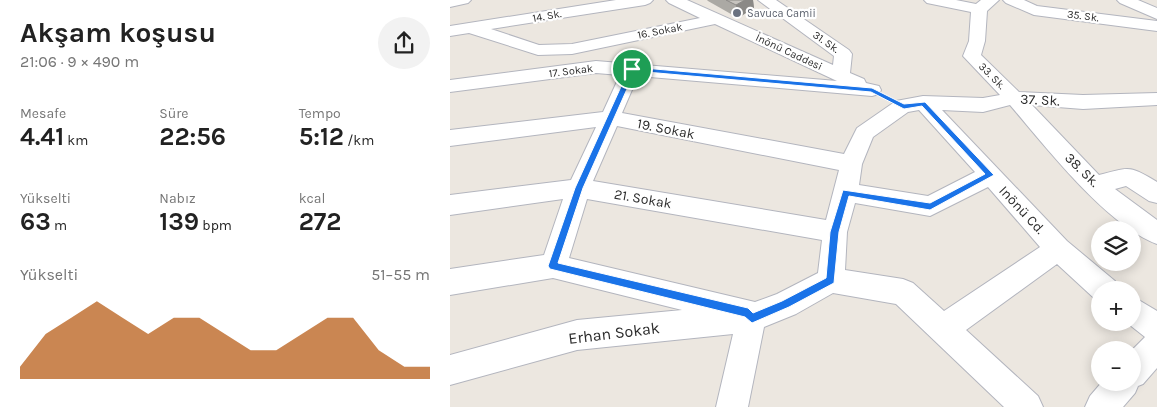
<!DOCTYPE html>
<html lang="tr">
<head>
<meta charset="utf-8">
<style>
  :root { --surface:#fff; --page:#f2f2f2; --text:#222; --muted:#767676; --accent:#b45309 }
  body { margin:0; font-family:Karla,sans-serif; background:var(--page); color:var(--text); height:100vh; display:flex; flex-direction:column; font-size:19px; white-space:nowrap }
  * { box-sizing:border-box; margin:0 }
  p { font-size:16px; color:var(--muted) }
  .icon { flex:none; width:28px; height:28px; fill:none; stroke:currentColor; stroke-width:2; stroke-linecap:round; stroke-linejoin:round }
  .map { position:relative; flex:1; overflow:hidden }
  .details { display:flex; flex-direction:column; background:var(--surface); width:450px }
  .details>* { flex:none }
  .buttons { position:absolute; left:641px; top:221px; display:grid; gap:10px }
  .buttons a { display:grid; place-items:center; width:50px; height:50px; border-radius:50%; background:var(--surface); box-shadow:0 2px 12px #0003; font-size:25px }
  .pin { position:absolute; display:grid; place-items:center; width:42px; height:42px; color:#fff; margin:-21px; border:2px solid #fff; border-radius:50%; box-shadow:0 1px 5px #0007 }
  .round { display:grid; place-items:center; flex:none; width:52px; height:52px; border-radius:26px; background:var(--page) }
  .overview { display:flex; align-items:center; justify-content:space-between; height:85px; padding:0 20px }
  h1 { font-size:28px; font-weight:700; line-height:38px }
  .stats { display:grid; grid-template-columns:repeat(3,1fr); gap:8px; height:85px; padding:5px 20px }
  .stats div { display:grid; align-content:center }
  .stats b { font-size:25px; font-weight:700 }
  .stats small { font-size:14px; font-weight:400 }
  .stats p { font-size:14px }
  .chart { height:140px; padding:10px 20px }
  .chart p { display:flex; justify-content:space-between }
  .chart svg { width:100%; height:90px; margin-top:5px; fill:var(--accent); opacity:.7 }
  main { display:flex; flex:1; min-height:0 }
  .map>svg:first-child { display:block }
</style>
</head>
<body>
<main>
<section class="details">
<div class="overview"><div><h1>Akşam koşusu</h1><p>21:06 · 9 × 490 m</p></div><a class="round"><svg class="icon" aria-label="share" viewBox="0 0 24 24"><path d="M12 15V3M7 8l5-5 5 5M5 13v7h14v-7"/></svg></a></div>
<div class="stats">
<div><p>Mesafe</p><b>4.41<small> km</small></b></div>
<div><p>Süre</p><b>22:56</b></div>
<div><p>Tempo</p><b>5:12<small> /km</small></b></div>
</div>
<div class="stats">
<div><p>Yükselti</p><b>63<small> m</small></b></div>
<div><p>Nabız</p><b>139<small> bpm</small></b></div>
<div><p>kcal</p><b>272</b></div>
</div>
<div class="chart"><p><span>Yükselti</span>51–55 m</p>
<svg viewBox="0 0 160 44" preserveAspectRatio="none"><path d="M0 44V38L10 22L20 14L30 6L40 14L50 22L60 14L70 14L80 22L90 30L100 30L110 22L120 14L130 14L140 30L150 38L160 38V44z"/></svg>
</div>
</section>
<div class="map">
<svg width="707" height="407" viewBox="0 0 707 407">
  <rect width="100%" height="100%" fill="#ece7e0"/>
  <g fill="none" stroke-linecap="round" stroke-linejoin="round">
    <defs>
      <path id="minor" d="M 0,0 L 21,0 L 18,3 L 0,7 Z
        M 166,0 L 203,0 L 200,3 L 195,5 L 41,29 L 89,45 L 122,44 L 250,18 L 219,3 L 216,0 L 237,0 L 383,65 L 384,56 L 308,0 L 326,0 L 399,50 L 402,54 L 400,73 L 414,79 L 416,83 L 429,86 L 431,90 L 429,94 L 422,96 L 188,76 L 172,113 L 394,154 L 407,128 L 446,101 L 473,96 L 533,98 L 550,95 L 513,56 L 519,41 L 521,12 L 477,3 L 474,0 L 506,0 L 526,4 L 531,0 L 549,0 L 537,11 L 535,41 L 531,55 L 569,92 L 633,95 L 707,93 L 707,105 L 633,109 L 582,105 L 649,175 C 680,167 679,165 707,182 L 707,203 L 699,201 L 676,186 L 665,189 L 707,220 L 707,244 C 657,226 595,146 560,105 L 533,112 L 492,110 L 617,241 L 665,281 L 669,290 L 650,290 L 650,301 L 645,299 L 607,264 L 516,330 L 588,396 L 593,407 L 554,407 L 446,304 L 383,293 L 346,314 L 314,327 L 298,407 L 266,407 L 283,334 L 127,350 L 0,385 L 0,355 L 127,320 L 232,310 L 103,278 L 0,295 L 0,269 L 94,255 L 113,199 L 0,215 L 0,195 L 121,180 L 146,127 L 0,146 L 0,130 L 153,112 L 170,75 L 146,73 L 0,92 L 0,80 L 146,61 L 387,81 L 265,24 L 122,54 L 88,55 L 19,33 L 0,36 L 0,26 ZM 469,110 L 525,172 L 478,196 L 409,185 L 412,164 L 423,137 L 458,112 ZM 167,126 L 389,170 L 376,220 L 143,181 ZM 538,187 L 590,247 L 494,311 L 463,283 L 453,279 L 395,270 L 397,232 L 405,203 L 480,216 ZM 137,199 L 372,240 L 368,273 L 327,294 L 305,302 L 119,258 Z
        M 553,0 L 574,0 L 587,6 L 707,21 L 707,31 L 584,15 L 556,3 Z
        M 667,0 L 688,0 L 707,8 L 707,19 L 670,3 Z
        M 682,296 L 707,311 L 707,368 L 693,384 L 688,386 L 685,393 L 673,407 L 635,407 L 640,396 L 652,382 L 682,382 L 682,350 L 695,337 L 676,322 L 682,322 Z"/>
    </defs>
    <use href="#minor" stroke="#b3b5be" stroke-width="2"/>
    <use href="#minor" fill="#fff" fill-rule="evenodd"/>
  </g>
  <path fill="#aba9a4" d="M 257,0 L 303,0 L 304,8 L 288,18 L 258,1 Z"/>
  <path fill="#8b8986" d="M 295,0 L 303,0 L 304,8 L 288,18 L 286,5 Z"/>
  <path fill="#c7c4bf" stroke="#8b8986" d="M 276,0 L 295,0 L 286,5 Z"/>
  <path fill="#1a73e8" stroke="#fff" fill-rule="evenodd" d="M 182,67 L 422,88 L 454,104 L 475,102 L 544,175 L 480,210 L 399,196 L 389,232 L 384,283 L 339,307 L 302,323 L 295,317 L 100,269 L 98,266 L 125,188 L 179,69 ZM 185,71 L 421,92 L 454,109 L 472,106 L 535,174 L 480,203 L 393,190 L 380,232 L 376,278 L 332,301 L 303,313 L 298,308 L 108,263 L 133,188 Z"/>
  <circle fill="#6b7280" stroke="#fff" stroke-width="2" cx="287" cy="13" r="5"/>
  <g text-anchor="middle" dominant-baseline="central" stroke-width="4.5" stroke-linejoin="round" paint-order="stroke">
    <g font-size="11" fill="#5b616d" stroke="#fff" text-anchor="start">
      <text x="297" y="13">Savuca Camii</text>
    </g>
    <g font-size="11" fill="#2c2c2c" stroke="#fff">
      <text transform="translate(97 16) rotate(-10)">14. Sk.</text>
      <text transform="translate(633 16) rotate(7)">35. Sk.</text>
      <text transform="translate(210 31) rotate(-11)">16. Sokak</text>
      <text transform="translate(376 42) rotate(35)">31. Sk.</text>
      <text transform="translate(339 52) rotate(25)">İnönü Caddesi</text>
      <text transform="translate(121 71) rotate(-7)">17. Sokak</text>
      <text transform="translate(542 76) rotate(45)">33. Sk.</text>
    </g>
    <g font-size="14" fill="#2c2c2c" stroke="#fff">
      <text transform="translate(590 100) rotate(3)">37. Sk.</text>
      <text transform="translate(216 129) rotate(11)">19. Sokak</text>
      <text transform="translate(632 170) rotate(44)">38. Sk.</text>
      <text transform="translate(193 199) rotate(10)">21. Sokak</text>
      <text transform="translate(572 210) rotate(47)">Inönü Cd.</text>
    </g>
    <g font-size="16" fill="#2c2c2c" stroke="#fff">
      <text transform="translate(164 333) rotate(-7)">Erhan Sokak</text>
    </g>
  </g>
</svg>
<div class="buttons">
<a><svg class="icon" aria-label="layers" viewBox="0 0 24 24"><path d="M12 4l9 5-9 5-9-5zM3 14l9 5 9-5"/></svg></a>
<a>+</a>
<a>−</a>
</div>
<div class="pin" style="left:182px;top:69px;background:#1e9e55"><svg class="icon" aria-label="arrive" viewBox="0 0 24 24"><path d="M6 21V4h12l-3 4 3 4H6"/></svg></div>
</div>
</main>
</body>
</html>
